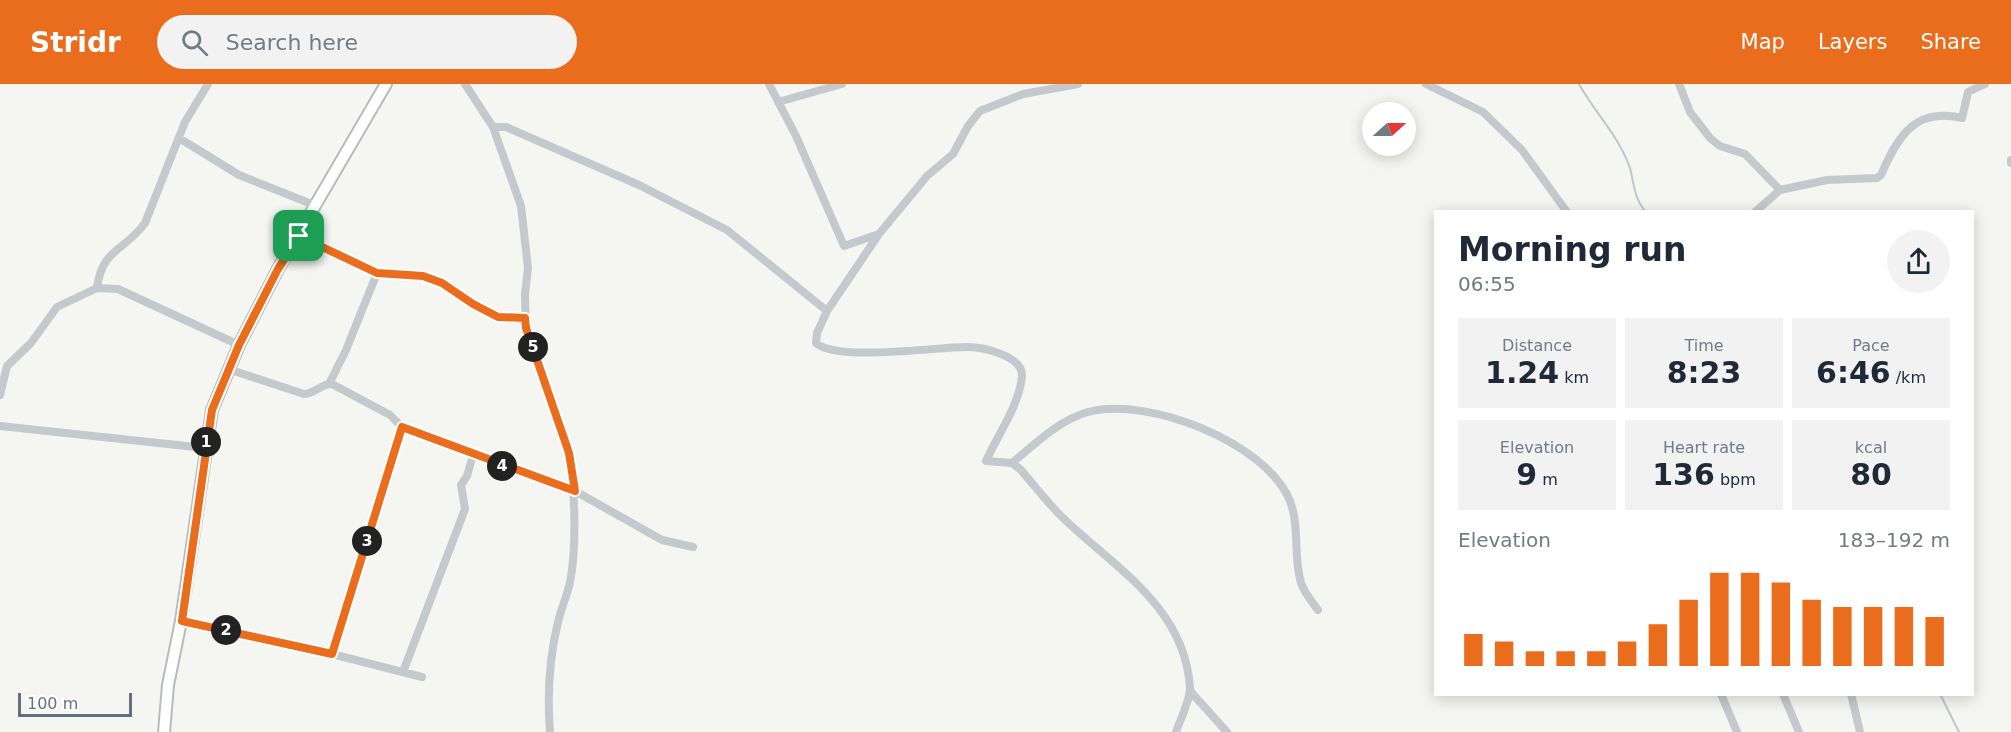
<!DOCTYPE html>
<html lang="en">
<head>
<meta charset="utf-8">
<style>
  :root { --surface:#fff; --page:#f2f2f3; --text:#1f2937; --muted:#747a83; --accent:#ea6d1d }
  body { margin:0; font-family:"DejaVu Sans",sans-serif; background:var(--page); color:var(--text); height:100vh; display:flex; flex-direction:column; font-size:22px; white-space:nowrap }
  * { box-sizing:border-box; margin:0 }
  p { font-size:20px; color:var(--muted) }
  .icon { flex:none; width:33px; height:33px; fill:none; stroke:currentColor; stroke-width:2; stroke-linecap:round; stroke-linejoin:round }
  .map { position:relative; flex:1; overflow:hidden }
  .sheet { position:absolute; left:1434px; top:126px; width:540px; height:486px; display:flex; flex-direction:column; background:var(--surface); border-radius:0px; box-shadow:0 3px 15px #0003 }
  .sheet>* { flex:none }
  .needle { width:39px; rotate:69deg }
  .controls { position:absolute; left:1362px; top:18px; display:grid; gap:12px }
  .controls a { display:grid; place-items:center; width:54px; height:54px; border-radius:50%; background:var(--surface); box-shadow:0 3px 15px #0003; font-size:30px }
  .scale { position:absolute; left:18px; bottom:15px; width:114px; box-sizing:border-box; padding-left:6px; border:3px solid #637084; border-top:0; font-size:16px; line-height:21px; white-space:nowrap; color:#637084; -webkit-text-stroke:4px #fff; paint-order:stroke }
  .pin { position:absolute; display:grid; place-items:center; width:51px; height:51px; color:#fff; margin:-26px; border-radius:12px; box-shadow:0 3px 9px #0006 }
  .km { position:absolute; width:30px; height:30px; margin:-15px; border-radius:50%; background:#222; color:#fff; font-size:16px; line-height:30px; text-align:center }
  .round { display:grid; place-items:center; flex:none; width:63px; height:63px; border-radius:32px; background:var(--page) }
  .headline { display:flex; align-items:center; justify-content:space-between; height:102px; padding:0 24px }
  h1 { font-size:33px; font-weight:800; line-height:45px }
  .stats { display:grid; grid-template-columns:repeat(3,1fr); gap:9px; height:102px; padding:6px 24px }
  .stats div { display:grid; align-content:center; border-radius:0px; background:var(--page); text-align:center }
  .stats b { font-size:30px; font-weight:800 }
  .stats small { font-size:16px; font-weight:400 }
  .stats p { font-size:16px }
  .chart { height:168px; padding:12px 24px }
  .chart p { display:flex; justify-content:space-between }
  .chart svg { width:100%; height:108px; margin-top:6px; stroke:var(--accent); stroke-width:6 }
  header { display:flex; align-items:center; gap:36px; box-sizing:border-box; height:84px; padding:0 30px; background:var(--accent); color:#fff }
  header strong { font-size:28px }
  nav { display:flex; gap:33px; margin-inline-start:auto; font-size:21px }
  .search { width:420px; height:54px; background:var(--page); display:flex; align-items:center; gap:15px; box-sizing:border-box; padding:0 21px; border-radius:33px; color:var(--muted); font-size:22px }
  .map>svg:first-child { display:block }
</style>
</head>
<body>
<header>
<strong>Stridr</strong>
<div class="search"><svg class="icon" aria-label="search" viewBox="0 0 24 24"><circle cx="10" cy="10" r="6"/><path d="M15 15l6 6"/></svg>Search here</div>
<nav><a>Map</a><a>Layers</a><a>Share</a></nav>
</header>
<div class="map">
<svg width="2011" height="648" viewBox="0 0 2011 648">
  <rect width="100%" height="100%" fill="#f5f6f2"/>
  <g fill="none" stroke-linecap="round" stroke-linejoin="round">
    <path stroke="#bec7ce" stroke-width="2" d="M 1579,0 C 1595,29 1619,52 1630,84 C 1634,99 1634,115 1646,128
      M 1940,610 L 1959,648"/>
    <defs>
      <path id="secondary" d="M 164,648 L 168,601 L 181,537 L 212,326 L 239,261 L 278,185 L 386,0"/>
    </defs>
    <use href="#secondary" stroke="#b7bbc0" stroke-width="14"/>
    <path stroke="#c5c8cc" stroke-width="8" d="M 465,0 L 493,43 L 521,122 L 528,184 L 525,210 L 526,244 L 569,369 C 575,405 577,463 570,498 C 567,512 561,525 558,538 C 549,575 547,610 550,648
      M 769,0 L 796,52 L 844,162 L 879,150 L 927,92 L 953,70 L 968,42 L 980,27 L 1023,10 L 1078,0
      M 1426,0 L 1483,28 L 1522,66 L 1567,128
      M 1679,0 L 1690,28 L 1710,54 L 1720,62 L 1745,70 L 1780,106
      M 778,18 L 842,0
      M 493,43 L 506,43 L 639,101 L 727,146 L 827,227 L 817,249 L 816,259 C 837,278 936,263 967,263 C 983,263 1024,272 1022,293 C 1018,324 998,350 986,377 L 1012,379 L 1020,385 C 1034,401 1047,418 1062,433 C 1115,484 1185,523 1190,604 C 1190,617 1180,636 1176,648
      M 179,54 L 239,91 L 314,121
      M 2011,76 L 2011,79
      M 1755,128 L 1780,106 L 1827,96 L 1877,94 L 1881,91 C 1898,52 1915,23 1962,34 L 1968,8 L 1985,0
      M 299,152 L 377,189 L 423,192 L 442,199 L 473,221 L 499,233 L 525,233
      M 97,204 C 102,164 125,167 145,139 L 185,38 L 208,0
      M 827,227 L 879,150
      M 228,285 L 304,310 C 315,310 322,299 332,300 L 390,331 L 402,343 L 411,348 L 575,407 L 662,456 L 693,463
      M 329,300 L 346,266 L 377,189
      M 0,311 L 7,282 L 31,259 L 57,223 L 97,204 L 118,205 L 239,261
      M 0,342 L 205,364
      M 1012,379 C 1035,360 1059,336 1088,328 C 1147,312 1266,358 1290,417 C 1300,443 1293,472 1301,499 C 1304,508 1312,518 1318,526
      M 181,537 L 293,560 L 422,593
      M 332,570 L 402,343
      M 403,588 L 465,425 L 461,401 L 467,392 L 473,371
      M 1190,607 L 1227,648
      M 1721,610 L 1737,648
      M 1783,610 L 1799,648
      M 1851,610 L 1860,648"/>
    <use href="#secondary" stroke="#fff" stroke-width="10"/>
  </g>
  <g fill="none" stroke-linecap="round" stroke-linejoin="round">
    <defs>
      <path id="route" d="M 299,152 L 377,189 L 423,192 L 442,199 L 473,220 L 498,233 L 525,234 L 526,244 L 569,369 L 575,407 L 402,343 L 332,570 L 182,537 L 212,326 L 239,261 L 278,185 Z"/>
    </defs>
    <use href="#route" stroke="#fff" stroke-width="12"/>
    <use href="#route" stroke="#ea6d1d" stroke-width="8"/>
  </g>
</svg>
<div class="controls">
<a><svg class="needle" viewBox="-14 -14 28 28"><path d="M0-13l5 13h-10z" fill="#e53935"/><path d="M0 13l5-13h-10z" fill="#747a83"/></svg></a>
</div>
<div class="scale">100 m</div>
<div class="pin" style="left:299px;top:152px;background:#1e9e55"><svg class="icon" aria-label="arrive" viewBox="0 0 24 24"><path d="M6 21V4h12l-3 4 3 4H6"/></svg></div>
<b class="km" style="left:206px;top:358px">1</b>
<b class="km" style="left:226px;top:546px">2</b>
<b class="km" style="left:367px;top:457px">3</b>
<b class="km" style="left:502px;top:382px">4</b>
<b class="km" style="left:533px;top:263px">5</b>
<section class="sheet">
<div class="headline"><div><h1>Morning run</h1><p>06:55</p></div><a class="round"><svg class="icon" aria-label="share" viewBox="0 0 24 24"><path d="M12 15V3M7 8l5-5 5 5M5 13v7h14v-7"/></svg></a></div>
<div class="stats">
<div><p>Distance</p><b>1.24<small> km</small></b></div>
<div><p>Time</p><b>8:23</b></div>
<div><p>Pace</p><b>6:46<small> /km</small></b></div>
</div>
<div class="stats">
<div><p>Elevation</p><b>9<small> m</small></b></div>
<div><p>Heart rate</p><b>136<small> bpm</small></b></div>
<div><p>kcal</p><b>80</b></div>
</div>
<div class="chart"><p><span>Elevation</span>183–192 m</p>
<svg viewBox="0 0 160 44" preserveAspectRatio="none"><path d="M5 44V31M15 44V34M25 44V38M35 44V38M45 44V38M55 44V34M65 44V27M75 44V17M85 44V6M95 44V6M105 44V10M115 44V17M125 44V20M135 44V20M145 44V20M155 44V24"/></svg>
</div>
</section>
</div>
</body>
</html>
